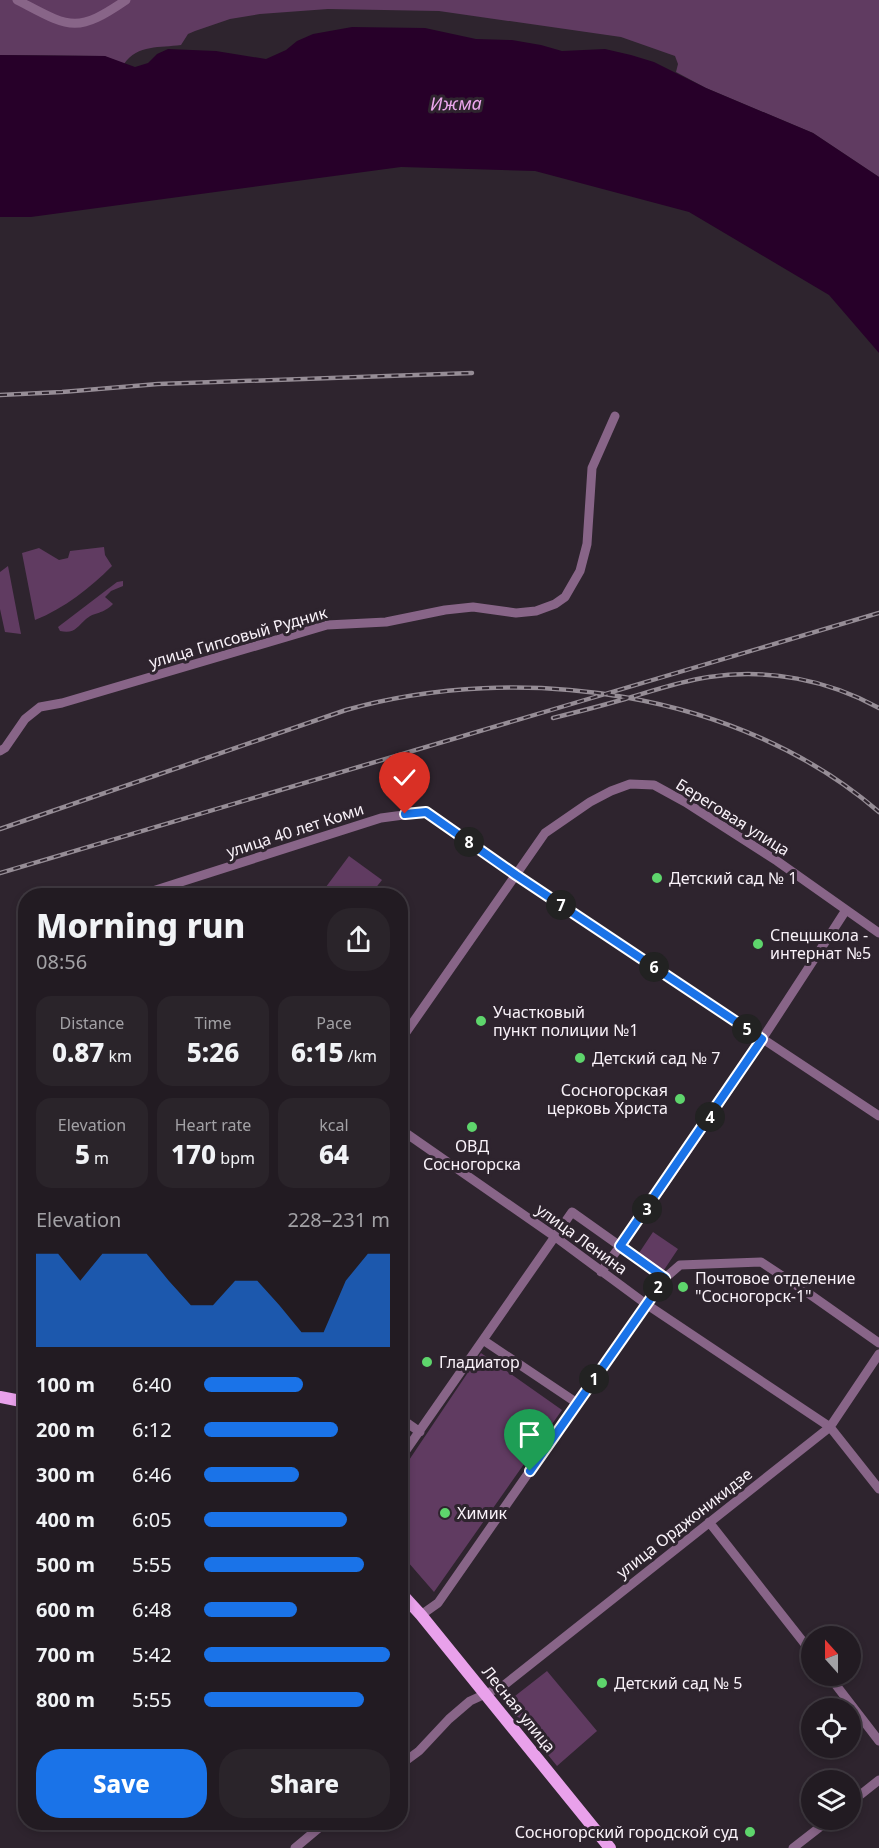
<!DOCTYPE html>
<html lang="en">
<head>
<meta charset="utf-8">
<style>
  :root { --surface:#221b22; --page:#2a242a; --text:#f1f3f6; --muted:#a2a1a5; --line:#3f3940; --accent:#1a73e8 }
  body { margin:0; font-family:"Noto Sans",sans-serif; background:var(--page); color:var(--text); height:100vh; display:flex; flex-direction:column; font-size:22px; white-space:nowrap }
  * { box-sizing:border-box; margin:0 }
  p { font-size:20px; color:var(--muted) }
  .icon { flex:none; width:33px; height:33px; fill:none; stroke:currentColor; stroke-width:2; stroke-linecap:round; stroke-linejoin:round }
  .map { position:relative; flex:1; overflow:hidden }
  .details { position:absolute; left:18px; top:888px; width:390px; height:942px; display:flex; flex-direction:column; background:var(--surface); border-radius:24px; box-shadow:0 3px 9px #0003,0 0 0 2px var(--line) }
  .details>* { flex:none }
  .needle { width:39px; rotate:339deg }
  .fabs { position:absolute; left:801px; top:1626px; display:grid; gap:12px }
  .fabs a { display:grid; place-items:center; width:60px; height:60px; border-radius:50%; background:var(--surface); box-shadow:0 3px 9px #0003,0 0 0 2px var(--line); font-size:30px }
  .pin { position:absolute; display:grid; place-items:center; width:51px; height:51px; color:#fff; margin:-62px -26px; border-radius:50% 50% 50% 0; rotate:-45deg; box-shadow:0 0 6px #0007 }
  .pin .icon { rotate:45deg }
  .km { position:absolute; width:30px; height:30px; margin:-15px; border-radius:50%; background:#222; color:#fff; font-size:16px; line-height:30px; text-align:center }
  .round { display:grid; place-items:center; flex:none; width:63px; height:63px; border-radius:24px; background:var(--page) }
  .summary { display:flex; align-items:center; justify-content:space-between; height:102px; padding:0 18px }
  h1 { font-size:33px; font-weight:800; line-height:45px }
  .metrics { display:grid; grid-template-columns:repeat(3,1fr); gap:9px; height:102px; padding:6px 18px }
  .metrics div { display:grid; align-content:center; border-radius:15px; background:var(--page); text-align:center }
  .metrics b { font-size:26px; font-weight:800 }
  .metrics small { font-size:16px; font-weight:400 }
  .metrics p { font-size:16px }
  .chart { height:168px; padding:12px 18px }
  .chart p { display:flex; justify-content:space-between }
  .chart svg { width:100%; height:108px; margin-top:6px; fill:var(--accent); opacity:.7 }
  .cta { display:flex; gap:12px; margin-top:auto; padding:12px 18px }
  .cta a { flex:1; height:69px; border-radius:24px; background:var(--accent); color:#fff; font-size:24px; font-weight:800; line-height:69px; text-align:center }
  .cta a+a { background:var(--page); color:var(--text) }
  ul { padding:0 18px; list-style:none; font-size:20px }
  li { display:grid; grid-template-columns:96px 72px 1fr; align-items:center; height:45px }
  li i { height:15px; border-radius:8px; background:var(--accent) }
  .map>svg:first-child { display:block }
</style>
</head>
<body>
<div class="map">
<svg width="879" height="1848" viewBox="0 0 879 1848">
  <rect width="100%" height="100%" fill="#2e242e"/>
  <path fill="#603b61" d="M 0,0 L 879,0 L 879,177 L 813,133 L 706,88 L 676,72 L 678,64 L 675,56 L 621,37 L 439,11 L 328,9 L 260,14 L 230,19 L 195,31 L 188,34 L 181,45 C 160,48 138,44 124,64 L 104,56 L 0,55 Z
    M 104,547 L 105,555 L 112,566 C 90,588 65,608 35,620 L 22,553 L 39,548 L 59,560 L 68,558 L 70,551 Z
    M 8,566 L 21,634 L 5,632 L 0,609 L 0,572 Z
    M 123,581 L 123,586 L 111,591 L 105,597 L 113,604 C 102,615 96,611 86,619 C 77,627 75,634 60,631 L 58,627 L 117,582 Z
    M 349,856 L 382,880 L 370,895 L 320,895 Z
    M 653,1232 L 678,1249 L 662,1273 L 637,1256 Z
    M 481,1353 L 562,1410 L 434,1592 L 401,1554 L 401,1472 Z
    M 547,1671 L 597,1731 L 557,1766 L 506,1703 Z"/>
  <path fill="#270029" d="M 352,27 L 425,28 L 476,39 L 512,40 L 541,45 L 562,51 L 605,49 L 631,55 L 654,62 L 706,88 L 813,133 L 879,177 L 879,353 L 829,295 L 689,212 L 535,171 L 401,167 L 31,217 L 0,217 L 0,55 L 105,56 L 135,67 L 148,63 L 157,54 L 168,49 L 216,51 L 266,59 L 286,50 L 297,41 L 313,34 Z"/>
  <g fill="none" stroke-linecap="round" stroke-linejoin="round">
    <path stroke="#886588" stroke-width="9" d="M 17,0 C 69,27 75,35 126,0
      M 0,751 L 5,748 L 25,719 L 40,707 L 62,703 L 327,625 L 386,622 L 445,610 L 473,607 L 516,613 L 536,611 L 555,604 L 565,597 L 580,571 L 587,544 L 592,468 L 615,416
      M 137,896 L 381,818 L 426,812 L 516,875 L 879,1116
      M 400,1041 L 545,833 L 590,802 L 611,791 L 630,784 L 654,785 L 685,802 L 777,861 L 879,933
      M 400,1129 L 554,1236 L 646,1304 L 830,1427 L 879,1489
      M 601,1272 C 688,1155 767,1032 846,910
      M 483,1340 L 577,1403
      M 400,1418 L 420,1432
      M 400,1459 L 572,1212 L 665,1278
      M 709,1522 L 812,1653
      M 421,1615 L 438,1603 L 646,1304 L 665,1278 L 680,1265 L 761,1262 L 808,1293 L 879,1343
      M 829,1676 L 879,1741
      M 400,1765 L 419,1751 L 449,1719 L 470,1701 L 503,1686 L 830,1427 L 879,1354
      M 850,1803 L 879,1780
      M 295,1848 L 326,1822
      M 793,1848 L 829,1820"/>
    <path stroke="#e9a1eb" stroke-width="12" d="M 0,1397 L 26,1402
      M 400,1592 L 421,1615 L 610,1848"/>
    <defs>
      <path id="rail" d="M 0,395 L 62,392 L 158,384 L 472,373
        M 553,718 C 577,712 601,706 625,699 C 652,691 681,681 709,677 C 768,668 828,680 879,708
        M 0,829 L 346,710 C 520,661 739,691 879,812
        M 0,873 L 879,613"/>
    </defs>
    <use href="#rail" stroke="#968d96" stroke-width="4.5"/>
    <use href="#rail" stroke="#2e242e" stroke-width="2" stroke-dasharray="7" stroke-linecap="butt"/>
  </g>
  <g fill="none" stroke-linecap="round" stroke-linejoin="round">
    <defs>
      <path id="route" d="M 405,814 L 426,812 L 516,875 L 762,1039 L 620,1246 L 665,1278 L 530,1471"/>
    </defs>
    <use href="#route" stroke="#fff" stroke-width="12"/>
    <use href="#route" stroke="#1a73e8" stroke-width="8"/>
  </g>
  <g fill="#5ed56c" stroke="#2e242e" stroke-width="2">
    <circle cx="657" cy="878" r="6"/>
    <circle cx="758" cy="944" r="6"/>
    <circle cx="481" cy="1021" r="6"/>
    <circle cx="580" cy="1058" r="6"/>
    <circle cx="680" cy="1099" r="6"/>
    <circle cx="472" cy="1127" r="6"/>
    <circle cx="683" cy="1287" r="6"/>
    <circle cx="427" cy="1362" r="6"/>
    <circle cx="445" cy="1513" r="6"/>
    <circle cx="602" cy="1683" r="6"/>
    <circle cx="750" cy="1832" r="6"/>
  </g>
  <g text-anchor="middle" dominant-baseline="central" stroke-width="6" stroke-linejoin="round" paint-order="stroke">
    <g font-size="16" fill="#f9f2f9" stroke="#2e242e">
      <text transform="translate(238 637) rotate(-16)">улица Гипсовый Рудник</text>
      <text transform="translate(733 817) rotate(32)">Береговая улица</text>
      <text transform="translate(295 830) rotate(-18)">улица 40 лет Коми</text>
      <text transform="translate(582 1239) rotate(36)">улица Ленина</text>
      <text transform="translate(684 1523) rotate(-38)">улица Орджоникидзе</text>
      <text transform="translate(519 1709) rotate(51)">Лесная улица</text>
    </g>
    <g font-size="16" fill="#f9f2f9" stroke="#2e242e" text-anchor="start">
      <text x="669" y="878">Детский сад № 1</text>
      <text x="770" y="935">Спецшкола -<tspan x="770" dy="18">интернат №5</tspan></text>
      <text x="493" y="1012">Участковый<tspan x="493" dy="18">пункт полиции №1</tspan></text>
      <text x="592" y="1058">Детский сад № 7</text>
      <text x="668" y="1090" text-anchor="end">Сосногорская<tspan x="668" dy="18">церковь Христа</tspan></text>
      <text x="472" y="1146" text-anchor="middle">ОВД<tspan x="472" dy="18">Сосногорска</tspan></text>
      <text x="695" y="1278">Почтовое отделение<tspan x="695" dy="18">"Сосногорск-1"</tspan></text>
      <text x="439" y="1362">Гладиатор</text>
      <text x="457" y="1513">Химик</text>
      <text x="614" y="1683">Детский сад № 5</text>
      <text x="738" y="1832" text-anchor="end">Сосногорский городской суд</text>
    </g>
    <g font-size="18" font-style="italic" fill="#eba6ec" stroke="#2e242e">
      <text transform="translate(456 103) rotate(-1)">Ижма</text>
    </g>
  </g>
</svg>
<div class="fabs">
<a><svg class="needle" viewBox="-14 -14 28 28"><path d="M0-13l5 13h-10z" fill="#e53935"/><path d="M0 13l5-13h-10z" fill="#a2a1a5"/></svg></a>
<a><svg class="icon" aria-label="locate" viewBox="0 0 24 24"><circle cx="12" cy="12" r="6"/><path d="M12 2v4M12 18v4M2 12h4M18 12h4"/></svg></a>
<a><svg class="icon" aria-label="layers" viewBox="0 0 24 24"><path d="M12 4l9 5-9 5-9-5zM3 14l9 5 9-5"/></svg></a>
</div>
<div class="pin" style="left:530px;top:1471px;background:#1e9e55"><svg class="icon" aria-label="arrive" viewBox="0 0 24 24"><path d="M6 21V4h12l-3 4 3 4H6"/></svg></div>
<div class="pin" style="left:405px;top:814px;background:#d93025"><svg class="icon" aria-label="check" viewBox="0 0 24 24"><path d="M5 12l5 5 9-10"/></svg></div>
<b class="km" style="left:594px;top:1379px">1</b>
<b class="km" style="left:658px;top:1287px">2</b>
<b class="km" style="left:647px;top:1209px">3</b>
<b class="km" style="left:710px;top:1117px">4</b>
<b class="km" style="left:747px;top:1029px">5</b>
<b class="km" style="left:654px;top:967px">6</b>
<b class="km" style="left:561px;top:905px">7</b>
<b class="km" style="left:469px;top:842px">8</b>
<section class="details">
<div class="summary"><div><h1>Morning run</h1><p>08:56</p></div><a class="round"><svg class="icon" aria-label="share" viewBox="0 0 24 24"><path d="M12 15V3M7 8l5-5 5 5M5 13v7h14v-7"/></svg></a></div>
<div class="metrics">
<div><p>Distance</p><b>0.87<small> km</small></b></div>
<div><p>Time</p><b>5:26</b></div>
<div><p>Pace</p><b>6:15<small> /km</small></b></div>
</div>
<div class="metrics">
<div><p>Elevation</p><b>5<small> m</small></b></div>
<div><p>Heart rate</p><b>170<small> bpm</small></b></div>
<div><p>kcal</p><b>64</b></div>
</div>
<div class="chart"><p><span>Elevation</span>228–231 m</p>
<svg viewBox="0 0 160 44" preserveAspectRatio="none"><path d="M0 44V6L10 6L20 17L30 6L40 6L50 6L60 17L70 27L80 27L90 17L100 17L110 27L120 38L130 38L140 17L150 6L160 6V44z"/></svg>
</div>
<ul>
<li><b>100 m</b>6:40<i style="width:53%"></i></li>
<li><b>200 m</b>6:12<i style="width:72%"></i></li>
<li><b>300 m</b>6:46<i style="width:51%"></i></li>
<li><b>400 m</b>6:05<i style="width:77%"></i></li>
<li><b>500 m</b>5:55<i style="width:86%"></i></li>
<li><b>600 m</b>6:48<i style="width:50%"></i></li>
<li><b>700 m</b>5:42<i style="width:100%"></i></li>
<li><b>800 m</b>5:55<i style="width:86%"></i></li>
</ul>
<div class="cta"><a>Save</a><a>Share</a></div>
</section>
</div>
</body>
</html>
